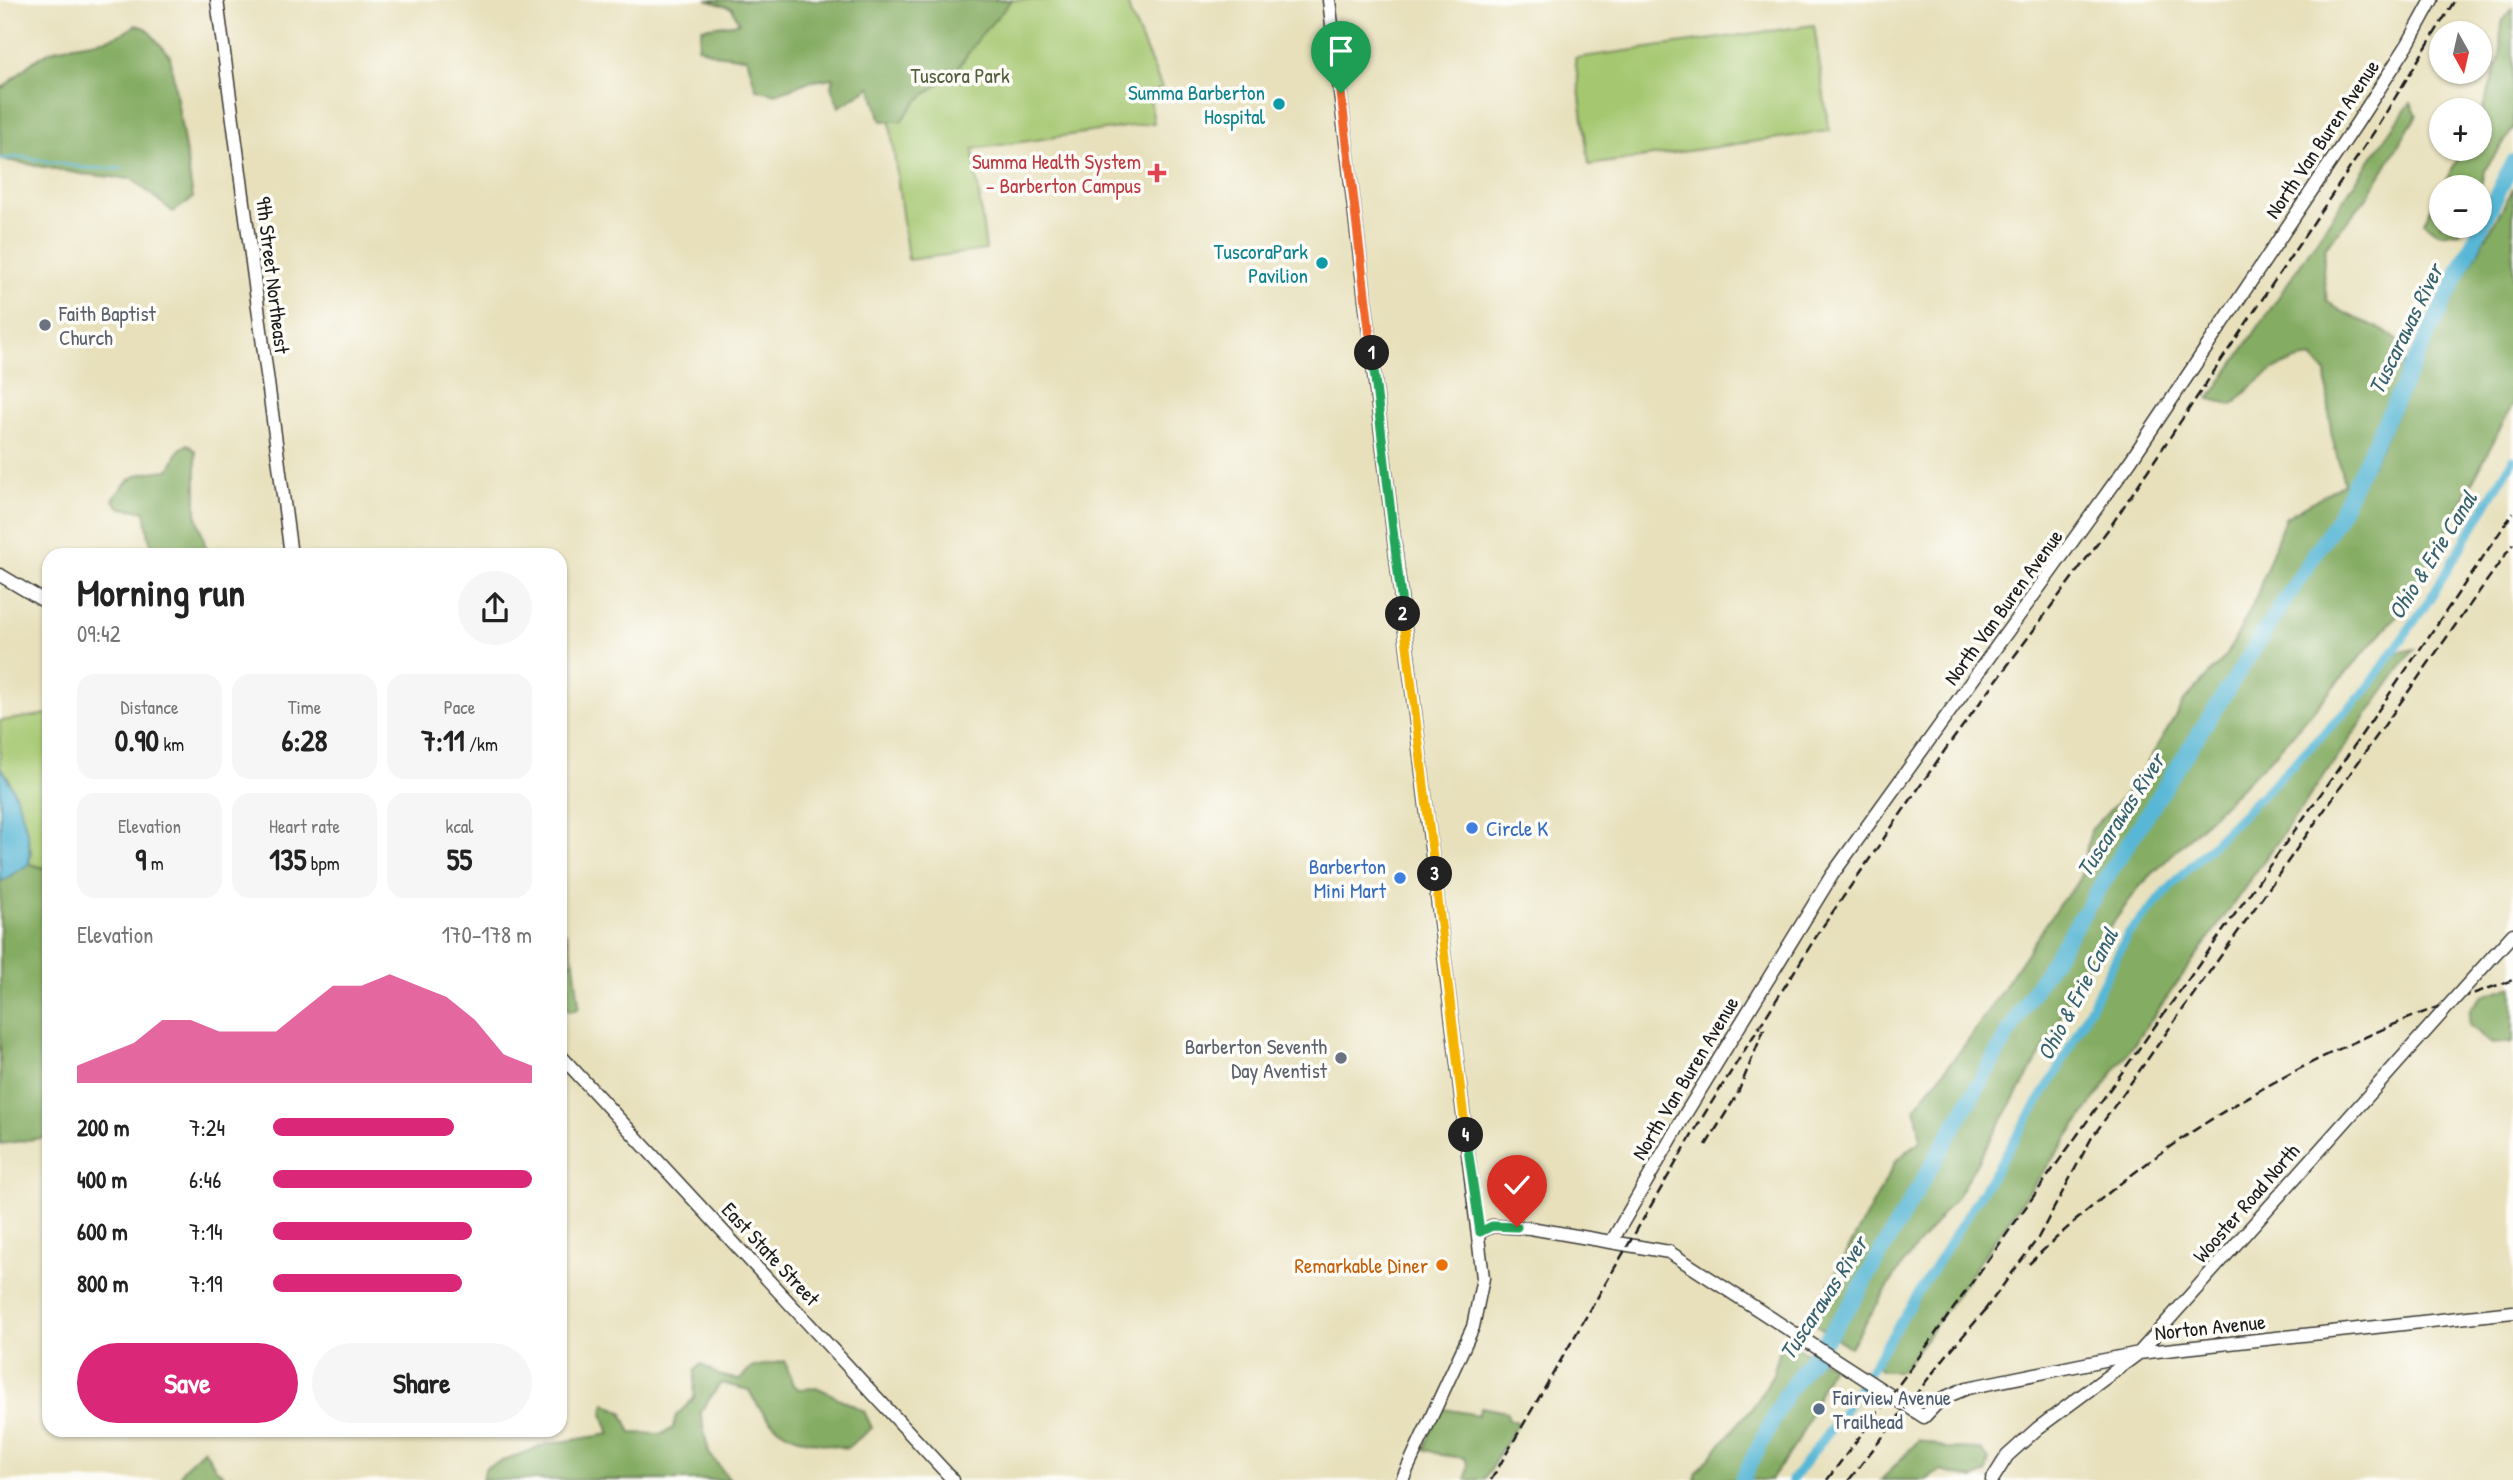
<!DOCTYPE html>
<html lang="en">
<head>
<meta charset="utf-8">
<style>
  :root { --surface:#fff; --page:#f6f6f6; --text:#222; --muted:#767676; --accent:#db2777 }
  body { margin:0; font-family:"Patrick Hand",sans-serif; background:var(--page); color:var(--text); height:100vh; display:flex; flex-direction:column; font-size:26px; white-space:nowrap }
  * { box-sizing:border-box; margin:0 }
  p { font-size:23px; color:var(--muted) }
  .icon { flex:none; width:38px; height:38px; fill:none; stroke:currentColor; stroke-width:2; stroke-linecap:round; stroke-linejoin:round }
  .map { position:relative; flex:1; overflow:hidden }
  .panel { position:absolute; left:42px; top:548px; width:525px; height:889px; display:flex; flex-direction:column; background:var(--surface); border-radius:21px; box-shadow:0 2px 5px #0004 }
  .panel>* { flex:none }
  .needle { width:46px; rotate:172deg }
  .tools { position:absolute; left:2429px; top:21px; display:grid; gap:14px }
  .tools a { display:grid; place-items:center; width:63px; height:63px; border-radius:50%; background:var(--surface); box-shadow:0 2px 5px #0004; font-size:35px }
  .pin { position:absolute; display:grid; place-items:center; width:60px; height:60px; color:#fff; margin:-72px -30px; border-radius:50% 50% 50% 0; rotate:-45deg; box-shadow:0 0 7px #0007 }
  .pin .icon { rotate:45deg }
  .km { position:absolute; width:35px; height:35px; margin:-18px; border-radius:50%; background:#222; color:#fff; font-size:19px; line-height:35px; text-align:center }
  .round { display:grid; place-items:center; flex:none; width:74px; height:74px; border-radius:37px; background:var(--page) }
  .headline { display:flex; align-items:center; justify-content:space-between; height:119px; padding:0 35px }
  h1 { font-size:38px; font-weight:700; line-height:52px }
  .stats { display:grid; grid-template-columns:repeat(3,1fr); gap:10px; height:119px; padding:7px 35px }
  .stats div { display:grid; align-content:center; border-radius:18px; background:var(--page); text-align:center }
  .stats b { font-size:30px; font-weight:700 }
  .stats small { font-size:19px; font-weight:400 }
  .stats p { font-size:19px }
  .chart { height:196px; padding:14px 35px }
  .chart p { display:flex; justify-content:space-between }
  .chart svg { width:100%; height:126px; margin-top:7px; fill:var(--accent); opacity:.7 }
  .primary-button { display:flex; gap:14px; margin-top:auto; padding:14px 35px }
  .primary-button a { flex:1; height:80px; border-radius:42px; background:var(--accent); color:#fff; font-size:28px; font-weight:700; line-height:80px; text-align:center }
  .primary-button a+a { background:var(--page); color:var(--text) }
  ul { padding:0 35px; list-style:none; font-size:23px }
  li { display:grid; grid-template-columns:112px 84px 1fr; align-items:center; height:52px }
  li i { height:18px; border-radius:9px; background:var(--accent) }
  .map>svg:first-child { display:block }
</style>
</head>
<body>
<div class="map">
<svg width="2513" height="1480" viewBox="0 0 2513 1480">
  <rect width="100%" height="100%" fill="#fdfcf7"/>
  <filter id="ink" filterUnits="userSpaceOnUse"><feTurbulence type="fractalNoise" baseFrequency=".0143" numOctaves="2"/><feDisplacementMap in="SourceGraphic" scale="14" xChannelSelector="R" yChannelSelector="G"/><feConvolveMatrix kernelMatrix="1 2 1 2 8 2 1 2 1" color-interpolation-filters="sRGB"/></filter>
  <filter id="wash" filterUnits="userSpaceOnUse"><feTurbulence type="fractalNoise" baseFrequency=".00686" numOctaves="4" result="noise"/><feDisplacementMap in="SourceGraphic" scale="28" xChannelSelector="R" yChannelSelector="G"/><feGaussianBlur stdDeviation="1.57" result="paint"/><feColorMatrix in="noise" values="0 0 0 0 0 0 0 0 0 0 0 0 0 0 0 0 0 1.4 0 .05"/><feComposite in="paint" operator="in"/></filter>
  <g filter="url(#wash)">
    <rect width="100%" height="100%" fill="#e7e0bb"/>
    <path fill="#a5c770" stroke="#607246" stroke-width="2" d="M 874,0 L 1127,0 L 1130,13 L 1162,88 L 1149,93 L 1154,123 L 973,149 L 986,250 L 908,260 Z
      M 1814,25 L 1829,131 L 1589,165 L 1575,58 Z
      M 49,714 L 49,869 L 29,864 L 31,851 L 8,777 L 0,767 L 0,721 Z
      M 566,932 L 574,962 L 560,964 L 560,945 L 565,944 Z"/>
    <path fill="#84ac62" stroke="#50643f" stroke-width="2" d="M 706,0 L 1012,0 L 981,35 L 958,68 L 916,102 L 901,121 L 881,121 L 871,87 L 839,107 L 831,87 L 833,78 L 807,82 L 776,94 L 756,89 L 747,58 L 714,54 L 698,47 L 702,28 L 739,23 L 732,8 Z
      M 2513,7 L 2513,129 L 2484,171 L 2480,191 L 2480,187 L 2442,187 L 2463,149 L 2480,149 L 2480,116 L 2500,57 L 2501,22 Z
      M 136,25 L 146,28 L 170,56 L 193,198 L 173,212 L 132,179 L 81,174 L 0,159 L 0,85 L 3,88 C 20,73 35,56 57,49 C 87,40 108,45 136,25 Z
      M 2411,102 L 2417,115 L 2368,196 L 2325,248 L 2323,272 L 2327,301 C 2352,322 2375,321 2401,343 L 2404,367 L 2352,477 L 2371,467 L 2456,291 L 2513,189 L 2513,404 L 2429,565 L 2399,613 L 2277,752 L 2140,886 L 2105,934 L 2042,1052 L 1958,1195 L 1902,1265 L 1850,1347 L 1810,1321 L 1896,1161 L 1921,1140 L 1915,1107 L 1968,1041 L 2060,903 L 2079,881 L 2091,830 L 2135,784 L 2184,701 L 2227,655 L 2255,600 L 2285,518 L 2344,483 L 2331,433 L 2326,373 L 2313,358 C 2279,360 2256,381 2233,405 L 2209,399 C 2278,301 2341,199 2411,102 Z
      M 2441,189 L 2441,226 L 2464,226 L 2460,232 L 2440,234 L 2424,222 Z
      M 188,444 L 196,452 L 196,512 L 208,555 L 183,555 L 181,550 L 154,548 L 149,539 L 145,511 L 121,508 L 113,500 C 129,474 140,472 169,470 L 179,450 Z
      M 2414,649 L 1902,1371 L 1881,1371 L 1873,1363 L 2057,1072 L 2128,934 L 2366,691 L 2392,654 Z
      M 29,864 L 49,869 L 49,1137 L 0,1144 L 0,882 Z
      M 574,962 L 579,1004 L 578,1009 L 570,1011 L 565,1008 L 560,964 Z
      M 2513,986 L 2513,1042 L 2492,1044 L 2469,1025 L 2470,1009 L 2482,996 Z
      M 1783,1340 L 1832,1366 C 1820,1388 1812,1411 1802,1433 C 1794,1450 1781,1465 1770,1480 L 1695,1480 L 1697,1472 L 1756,1403 L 1773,1374 Z
      M 785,1361 L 793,1385 L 799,1389 L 819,1388 L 864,1411 L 872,1428 L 847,1448 C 797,1439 774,1439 749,1390 L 721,1383 L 700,1412 L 709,1453 L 730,1480 L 482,1480 L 486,1467 L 547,1444 L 610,1434 L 603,1414 L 605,1403 L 622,1412 L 631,1433 L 662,1434 L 673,1428 L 676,1416 L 694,1398 L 695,1371 L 701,1364 L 719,1375 L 740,1380 L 750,1368 Z
      M 1481,1407 L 1507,1412 L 1508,1419 L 1518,1422 L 1484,1480 L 1466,1480 L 1468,1465 L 1465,1458 L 1442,1455 L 1424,1449 L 1439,1411 L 1445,1409 L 1478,1415 Z
      M 1919,1440 L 1946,1448 L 1980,1449 L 1989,1459 L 1986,1473 L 1974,1479 L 1940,1471 L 1926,1480 L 1881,1480 Z
      M 204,1449 L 215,1467 L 228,1480 L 178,1480 L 183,1469 Z"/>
    <path fill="#58b7d6" stroke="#3a6a79" stroke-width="2" d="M 0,767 C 16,788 33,838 29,864 L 0,882 Z"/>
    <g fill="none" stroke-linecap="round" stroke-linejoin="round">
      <path stroke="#58b7d6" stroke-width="2.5" d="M 0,159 L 23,157 L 85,168 L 122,169"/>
      <path stroke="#58b7d6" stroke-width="9" d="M 1792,1480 L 1843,1413 L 2057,1072 L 2128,934 L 2179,878 L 2366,691 L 2431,597 L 2513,460"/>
      <path stroke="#58b7d6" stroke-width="16" d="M 1742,1480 L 1786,1394 L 1851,1304 L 2030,996 L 2336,521 L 2513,162"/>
    </g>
  </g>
  <g filter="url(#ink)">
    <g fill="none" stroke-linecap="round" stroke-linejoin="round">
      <defs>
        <path id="secondary" d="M 217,0 L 291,555
          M 1329,0 L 1483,1278 L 1473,1327 L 1402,1480
          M 0,575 L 49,604
          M 2475,976 L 2513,934
          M 560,1055 L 953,1480
          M 1480,1232 L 1492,1226 L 1530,1228 L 1669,1252 L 1924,1417 L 1941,1399 L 1967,1388 L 2139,1353 L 2513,1312
          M 1612,1241 L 1686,1113 L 1832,875 L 2131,460 L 2357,123 L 2408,44 L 2432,0
          M 1992,1480 L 2007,1456 L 2038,1428 L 2139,1353 L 2441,1014"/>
      </defs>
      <use href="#secondary" stroke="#3a3934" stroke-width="15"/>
      <use href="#secondary" stroke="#fff" stroke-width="12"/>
      <path stroke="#1c1c1c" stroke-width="2.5" stroke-dasharray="10 5" stroke-linecap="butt" d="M 1706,1145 L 1737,1095 L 1765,1027
        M 2029,1264 C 2168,1127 2329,1041 2513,980
        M 1984,1311 L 2038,1238 L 2091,1139 L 2513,544
        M 1491,1480 L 1705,1113 L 1821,929 L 1945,750 L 2112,524 L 2374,132 L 2455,0
        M 1827,1480 L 1906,1375 L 2330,781 L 2513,513
        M 1849,1480 L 1949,1352 L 1990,1305"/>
      <defs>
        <path id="secondary-bridge" d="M 2441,1014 L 2475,976"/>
      </defs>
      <use href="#secondary-bridge" stroke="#3a3934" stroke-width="15" stroke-linecap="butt"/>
      <use href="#secondary-bridge" stroke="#fff" stroke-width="12"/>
    </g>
  </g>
  <g fill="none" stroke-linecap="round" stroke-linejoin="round" filter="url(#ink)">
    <defs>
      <path id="split-1" d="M 1341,93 L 1372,353"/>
      <path id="split-2" d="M 1372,353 L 1403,614"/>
      <path id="split-3" d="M 1403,614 L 1435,874"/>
      <path id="split-4" d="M 1435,874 L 1466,1135"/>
      <path id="split-5" d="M 1466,1135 L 1480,1232 L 1492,1226 L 1517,1227"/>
    </defs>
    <use href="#split-1" stroke="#fff" stroke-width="14"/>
    <use href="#split-2" stroke="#fff" stroke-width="14"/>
    <use href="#split-3" stroke="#fff" stroke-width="14"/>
    <use href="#split-4" stroke="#fff" stroke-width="14"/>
    <use href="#split-5" stroke="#fff" stroke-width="14"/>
    <use href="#split-1" stroke="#f0652b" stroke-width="9"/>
    <use href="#split-2" stroke="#22a559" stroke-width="9"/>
    <use href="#split-3" stroke="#f5b400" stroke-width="9"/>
    <use href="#split-4" stroke="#f5b400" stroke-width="9"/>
    <use href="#split-5" stroke="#22a559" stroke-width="9"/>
  </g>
  <g fill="#0f9aa8" stroke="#fdfcf7" stroke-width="2.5">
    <circle cx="1279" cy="104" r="7"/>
    <circle cx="1322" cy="263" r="7"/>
  </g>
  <path fill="#e0444e" stroke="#fdfcf7" stroke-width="2.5" d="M1153.5 162.5h7v7h7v7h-7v7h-7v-7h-7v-7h7z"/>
  <g fill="#6b7280" stroke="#fdfcf7" stroke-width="2.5">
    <circle cx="45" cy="325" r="7"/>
    <circle cx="1341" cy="1058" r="7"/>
  </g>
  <g fill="#3f7fe0" stroke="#fdfcf7" stroke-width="2.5">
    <circle cx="1472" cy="828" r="7"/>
    <circle cx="1400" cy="878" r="7"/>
  </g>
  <circle fill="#e8710a" stroke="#fdfcf7" stroke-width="2.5" cx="1442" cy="1265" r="7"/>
  <circle fill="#5c6f8a" stroke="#fdfcf7" stroke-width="2.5" cx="1819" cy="1409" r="7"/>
  <g text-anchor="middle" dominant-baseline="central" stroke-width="7" stroke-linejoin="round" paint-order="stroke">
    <g font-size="21" fill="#53603e" stroke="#fdfcf7">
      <text x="960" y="75">Tuscora Park</text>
    </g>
    <g font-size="21" fill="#0d838f" stroke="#fdfcf7" text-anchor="end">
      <text x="1265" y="92">Summa Barberton<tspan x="1265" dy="24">Hospital</tspan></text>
      <text x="1308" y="251">TuscoraPark<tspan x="1308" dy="24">Pavilion</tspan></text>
    </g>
    <g font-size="21" fill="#1c1c1c" stroke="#fdfcf7">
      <text transform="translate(2322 139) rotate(-56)">North Van Buren Avenue</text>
      <text transform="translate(273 275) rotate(83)">9th Street Northeast</text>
      <text transform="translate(2003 607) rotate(-54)">North Van Buren Avenue</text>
      <text transform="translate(1685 1078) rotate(-59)">North Van Buren Avenue</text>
      <text transform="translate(2246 1203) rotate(-49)">Wooster Road North</text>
      <text transform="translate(771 1254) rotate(47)">East State Street</text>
      <text transform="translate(2210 1327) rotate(-6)">Norton Avenue</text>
    </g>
    <g font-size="21" fill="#be3a42" stroke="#fdfcf7" text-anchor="end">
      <text x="1141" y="161">Summa Health System<tspan x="1141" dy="24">– Barberton Campus</tspan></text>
    </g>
    <g font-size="21" fill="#5b616d" stroke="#fdfcf7" text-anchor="start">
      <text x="59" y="313">Faith Baptist<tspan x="59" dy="24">Church</tspan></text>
      <text x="1327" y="1046" text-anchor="end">Barberton Seventh<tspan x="1327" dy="24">Day Aventist</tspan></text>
    </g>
    <g font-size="21" fill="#366cbe" stroke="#fdfcf7" text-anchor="start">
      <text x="1486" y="828">Circle K</text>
      <text x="1386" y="866" text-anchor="end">Barberton<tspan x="1386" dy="24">Mini Mart</tspan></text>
    </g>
    <g font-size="21" fill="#c56008" stroke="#fdfcf7" text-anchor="end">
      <text x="1428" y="1265">Remarkable Diner</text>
    </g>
    <g font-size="21" fill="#4e5e75" stroke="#fdfcf7" text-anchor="start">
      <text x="1833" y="1397">Fairview Avenue<tspan x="1833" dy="24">Trailhead</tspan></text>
    </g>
    <g font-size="23" font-style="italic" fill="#376270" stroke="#fdfcf7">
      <text transform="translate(2405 329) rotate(-64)">Tuscarawas River</text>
      <text transform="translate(2432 555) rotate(-58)">Ohio &amp; Erie Canal</text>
      <text transform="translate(2120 815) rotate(-57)">Tuscarawas River</text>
      <text transform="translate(2077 994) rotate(-62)">Ohio &amp; Erie Canal</text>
      <text transform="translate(1823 1298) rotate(-57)">Tuscarawas River</text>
    </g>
  </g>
</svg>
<div class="tools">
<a><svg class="needle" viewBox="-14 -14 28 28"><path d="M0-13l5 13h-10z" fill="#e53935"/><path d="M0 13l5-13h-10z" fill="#767676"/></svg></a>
<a>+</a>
<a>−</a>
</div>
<div class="pin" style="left:1341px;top:93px;background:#1e9e55"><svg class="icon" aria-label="arrive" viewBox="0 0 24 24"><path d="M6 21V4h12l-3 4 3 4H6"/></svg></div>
<div class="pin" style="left:1517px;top:1227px;background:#d93025"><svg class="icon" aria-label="check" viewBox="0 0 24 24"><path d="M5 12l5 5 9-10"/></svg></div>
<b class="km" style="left:1372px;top:353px">1</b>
<b class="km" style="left:1403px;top:614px">2</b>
<b class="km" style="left:1435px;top:874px">3</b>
<b class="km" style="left:1466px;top:1135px">4</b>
<section class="panel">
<div class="headline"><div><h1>Morning run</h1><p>09:42</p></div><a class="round"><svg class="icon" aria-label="share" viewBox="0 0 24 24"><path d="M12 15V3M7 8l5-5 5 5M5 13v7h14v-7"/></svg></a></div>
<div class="stats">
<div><p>Distance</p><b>0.90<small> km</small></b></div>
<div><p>Time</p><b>6:28</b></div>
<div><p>Pace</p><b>7:11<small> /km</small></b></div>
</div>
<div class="stats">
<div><p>Elevation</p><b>9<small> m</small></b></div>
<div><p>Heart rate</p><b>135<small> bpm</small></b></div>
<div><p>kcal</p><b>55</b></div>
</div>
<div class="chart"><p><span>Elevation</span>170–178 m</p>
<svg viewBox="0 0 160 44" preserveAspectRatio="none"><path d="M0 44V38L10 34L20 30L30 22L40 22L50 26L60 26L70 26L80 18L90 10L100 10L110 6L120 10L130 14L140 22L150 34L160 38V44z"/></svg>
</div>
<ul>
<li><b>200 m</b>7:24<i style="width:70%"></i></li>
<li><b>400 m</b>6:46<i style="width:100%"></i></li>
<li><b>600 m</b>7:14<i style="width:77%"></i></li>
<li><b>800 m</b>7:19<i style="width:73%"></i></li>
</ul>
<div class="primary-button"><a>Save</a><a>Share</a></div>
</section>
</div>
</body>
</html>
